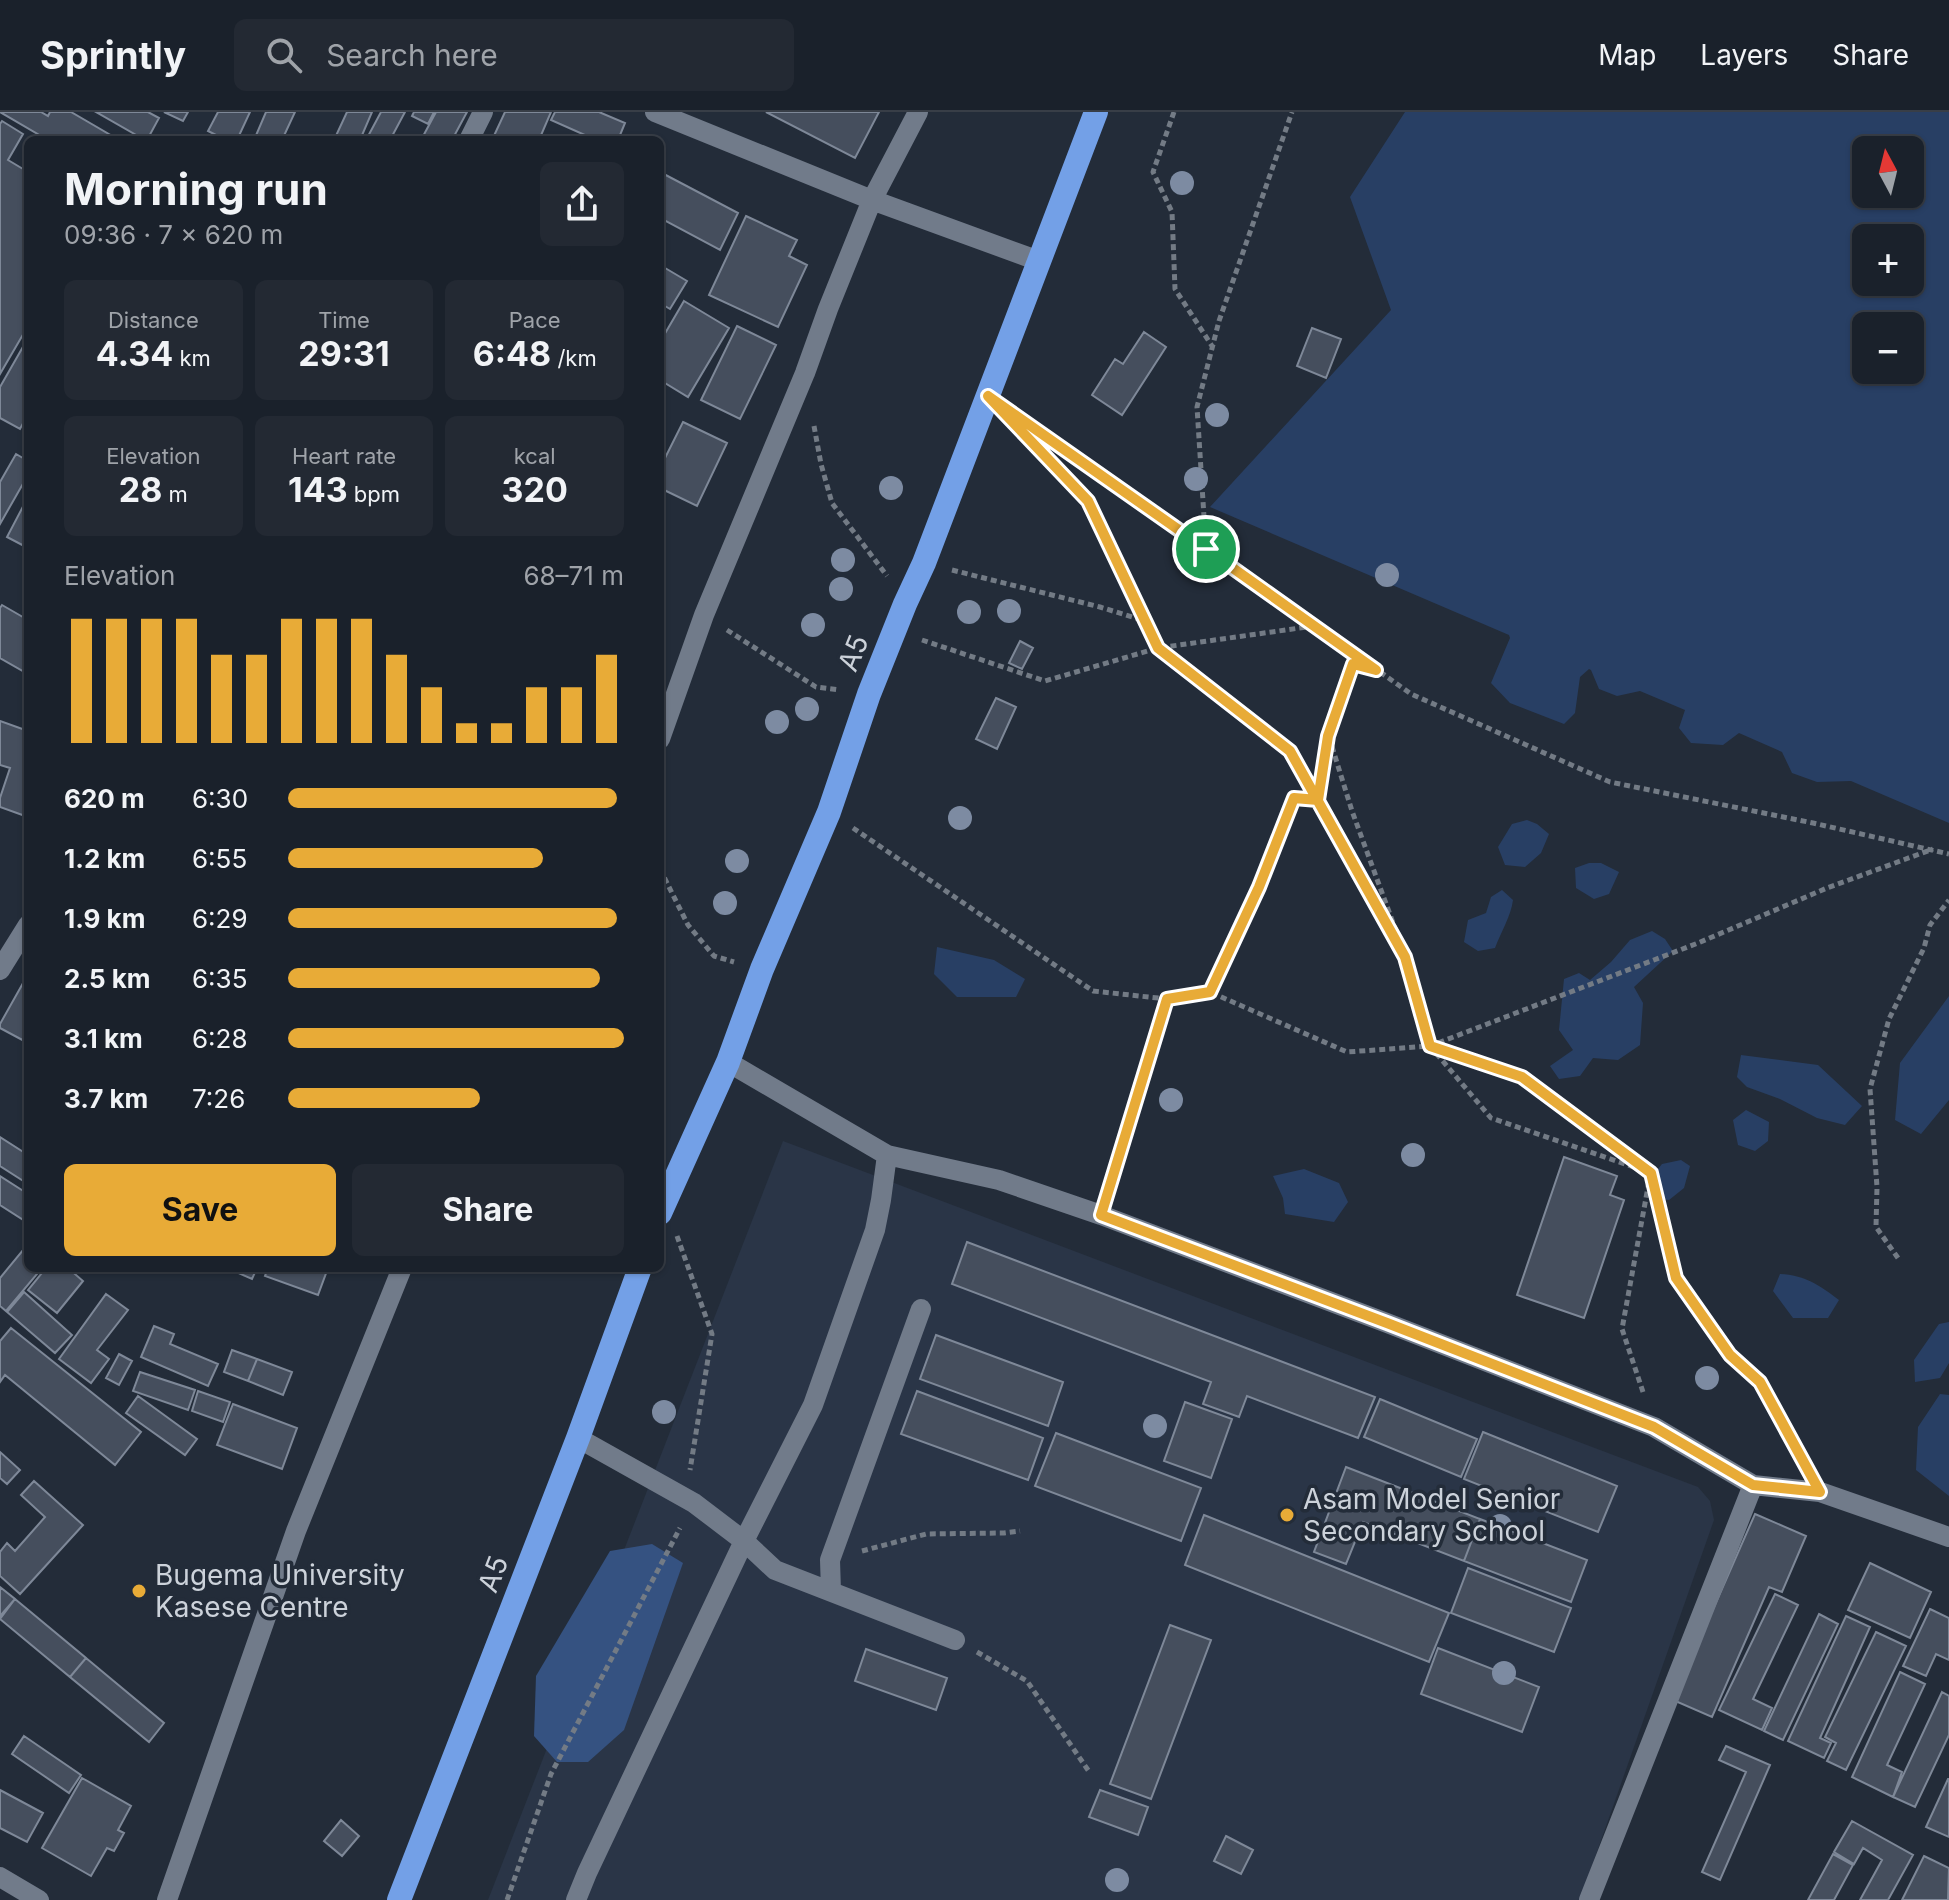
<!DOCTYPE html>
<html lang="en">
<head>
<meta charset="utf-8">
<style>
  :root { --surface:#1a212b; --page:#232933; --text:#f1f3f6; --muted:#9fa3a9; --line:#383e47; --accent:#e8ab37 }
  body { margin:0; font-family:Inter,sans-serif; background:var(--page); color:var(--text); height:100vh; display:flex; flex-direction:column; font-size:30px; white-space:nowrap }
  * { box-sizing:border-box; margin:0 }
  p { font-size:26px; color:var(--muted) }
  .icon { flex:none; width:44px; height:44px; fill:none; stroke:currentColor; stroke-width:2; stroke-linecap:round; stroke-linejoin:round }
  .map { position:relative; flex:1; overflow:hidden }
  .sheet { position:absolute; left:24px; top:24px; width:640px; height:1136px; display:flex; flex-direction:column; background:var(--surface); border-radius:12px; box-shadow:0 2px 6px #0004,0 0 0 2px var(--line) }
  .sheet>* { flex:none }
  .needle { width:52px; rotate:353deg }
  .controls { position:absolute; left:1852px; top:24px; display:grid; gap:16px }
  .controls a { display:grid; place-items:center; width:72px; height:72px; border-radius:12px; background:var(--surface); box-shadow:0 2px 6px #0004,0 0 0 2px var(--line); font-size:40px }
  .pin { position:absolute; display:grid; place-items:center; width:68px; height:68px; color:#fff; margin:-34px; border:4px solid #fff; border-radius:50%; box-shadow:0 2px 8px #0007 }
  .round { display:grid; place-items:center; flex:none; width:84px; height:84px; border-radius:12px; background:var(--page) }
  .headline { display:flex; align-items:center; justify-content:space-between; height:136px; padding:0 40px }
  h1 { font-size:44px; font-weight:700; line-height:60px }
  .stats { display:grid; grid-template-columns:repeat(3,1fr); gap:12px; height:136px; padding:8px 40px }
  .stats div { display:grid; align-content:center; border-radius:12px; background:var(--page); text-align:center }
  .stats b { font-size:34px; font-weight:700 }
  .stats small { font-size:22px; font-weight:400 }
  .stats p { font-size:22px }
  .chart { height:224px; padding:16px 40px }
  .chart p { display:flex; justify-content:space-between }
  .chart svg { width:100%; height:144px; margin-top:8px; stroke:var(--accent); stroke-width:6 }
  .button { display:flex; gap:16px; margin-top:auto; padding:16px 40px }
  .button a { flex:1; height:92px; border-radius:12px; background:var(--accent); color:#111; font-size:32px; font-weight:700; line-height:92px; text-align:center }
  .button a+a { background:var(--page); color:var(--text) }
  ul { padding:0 40px; list-style:none; font-size:26px }
  li { display:grid; grid-template-columns:128px 96px 1fr; align-items:center; height:60px }
  li i { height:20px; border-radius:10px; background:var(--accent) }
  header { display:flex; align-items:center; gap:48px; box-sizing:border-box; height:112px; padding:0 40px; background:var(--surface); border-bottom:2px solid var(--line) }
  header strong { font-size:38px }
  nav { display:flex; gap:44px; margin-inline-start:auto; font-size:28px }
  .search { width:560px; height:72px; background:var(--page); display:flex; align-items:center; gap:20px; box-sizing:border-box; padding:0 28px; border-radius:12px; color:var(--muted); font-size:30px }
  .map>svg:first-child { display:block }
</style>
</head>
<body>
<header>
<strong>Sprintly</strong>
<div class="search"><svg class="icon" aria-label="search" viewBox="0 0 24 24"><circle cx="10" cy="10" r="6"/><path d="M15 15l6 6"/></svg>Search here</div>
<nav><a>Map</a><a>Layers</a><a>Share</a></nav>
</header>
<div class="map">
<svg width="1949" height="1788" viewBox="0 0 1949 1788">
  <rect width="100%" height="100%" fill="#232c39"/>
  <path fill="#2a3547" d="M 783,1029 L 1698,1375 L 1710,1389 L 1714,1408 L 1580,1788 L 488,1788 Z"/>
  <path fill="#283f64" fill-rule="evenodd" d="M 1405,0 L 1949,0 L 1949,711 L 1851,669 L 1817,670 L 1792,661 L 1782,640 L 1739,621 L 1723,633 L 1691,631 L 1679,616 L 1685,598 L 1640,579 L 1617,584 L 1599,577 L 1591,558 L 1589,557 L 1580,565 L 1575,601 L 1564,612 L 1510,591 L 1491,571 L 1510,526 L 1509,523 L 1210,395 L 1391,198 L 1350,85 ZM 1866,38 L 1910,38 L 1910,82 L 1866,82 ZM 1866,126 L 1910,126 L 1910,170 L 1866,170 ZM 1866,214 L 1910,214 L 1910,258 L 1866,258 Z
    M 1527,708 L 1537,712 L 1549,722 L 1541,741 L 1525,755 L 1505,753 L 1498,735 L 1512,712 Z
    M 1589,751 L 1601,751 L 1619,760 L 1609,782 L 1594,787 L 1576,776 L 1575,756 Z
    M 1502,778 L 1513,788 C 1511,804 1501,820 1495,836 L 1478,839 L 1464,830 L 1468,808 L 1486,801 L 1491,785 Z
    M 1652,819 L 1665,827 L 1673,839 L 1634,875 L 1643,891 L 1640,933 L 1618,948 L 1593,946 L 1580,964 L 1559,967 L 1550,954 L 1573,938 L 1559,918 L 1564,867 L 1579,861 L 1590,868 L 1611,850 L 1630,828 Z
    M 937,835 L 994,848 L 1025,867 L 1016,885 L 957,885 L 934,862 Z
    M 1949,884 L 1949,988 L 1921,1022 L 1895,1008 L 1900,951 Z
    M 1741,943 L 1818,953 L 1862,994 L 1845,1013 L 1817,1006 L 1780,987 L 1747,975 L 1737,965 Z
    M 1746,998 L 1769,1010 L 1768,1029 L 1755,1039 L 1738,1033 L 1733,1008 Z
    M 1681,1048 L 1690,1054 L 1684,1076 L 1669,1088 L 1653,1086 L 1650,1067 L 1662,1052 Z
    M 1304,1057 L 1339,1071 L 1348,1090 L 1334,1110 L 1285,1102 L 1283,1086 L 1273,1064 Z
    M 1780,1162 C 1805,1163 1819,1173 1839,1188 L 1828,1206 L 1793,1206 L 1773,1179 Z
    M 1949,1210 L 1949,1251 L 1940,1266 L 1915,1270 L 1914,1248 L 1939,1212 Z
    M 1940,1282 L 1949,1283 L 1949,1384 L 1916,1358 L 1918,1315 Z"/>
  <path fill="#355281" d="M 652,1432 L 683,1451 L 624,1618 L 588,1650 L 557,1650 L 534,1624 L 536,1564 L 610,1439 Z"/>
  <path fill="#454e5d" stroke="#7e8898" stroke-width="2" d="M 0,0 L 41,0 L 48,4 L 50,0 L 71,0 L 119,28 L 48,28 Z
    M 96,0 L 148,0 L 159,6 L 147,28 L 145,28 Z
    M 164,0 L 188,0 L 183,9 Z
    M 218,0 L 250,0 L 237,28 L 226,28 L 208,19 Z
    M 266,0 L 295,0 L 282,28 L 254,28 Z
    M 347,0 L 372,0 L 360,28 L 334,28 Z
    M 381,0 L 405,0 L 390,28 L 366,28 Z
    M 414,0 L 434,0 L 428,12 L 412,4 Z
    M 436,0 L 467,0 L 452,28 L 421,28 Z
    M 505,0 L 551,0 L 539,28 L 492,28 Z
    M 555,0 L 599,0 L 625,11 L 618,28 L 596,28 L 551,8 Z
    M 766,0 L 879,0 L 855,46 Z
    M 2,9 L 23,22 L 8,48 L 28,60 L 28,214 L 0,262 L 0,12 Z
    M 660,60 L 738,101 L 720,138 L 660,106 Z
    M 746,104 L 797,128 L 789,144 L 807,153 L 778,215 L 709,183 Z
    M 660,153 L 687,169 L 670,197 L 660,191 Z
    M 684,189 L 729,216 L 688,285 L 660,268 L 660,230 Z
    M 737,214 L 776,233 L 740,307 L 701,288 Z
    M 1312,216 L 1341,227 L 1326,266 L 1297,254 Z
    M 1144,220 L 1166,235 L 1122,303 L 1092,283 L 1115,247 L 1123,252 Z
    M 28,226 L 28,302 L 20,317 L 0,306 L 0,275 Z
    M 683,310 L 727,331 L 697,394 L 660,376 L 660,356 Z
    M 16,342 L 28,349 L 28,363 L 0,412 L 0,370 Z
    M 28,385 L 28,436 L 7,425 Z
    M 2,493 L 28,508 L 28,562 L 0,546 L 0,496 Z
    M 1020,529 L 1033,536 L 1022,557 L 1009,551 Z
    M 996,586 L 1016,595 L 997,637 L 976,627 Z
    M 0,609 L 28,619 L 28,705 L 0,695 L 0,686 L 10,656 L 0,653 Z
    M 27,864 L 28,864 L 28,931 L 0,916 L 0,912 Z
    M 0,1025 L 28,1043 L 28,1072 L 0,1054 Z
    M 1564,1045 L 1617,1064 L 1610,1083 L 1624,1088 L 1584,1206 L 1517,1183 Z
    M 0,1064 L 28,1082 L 28,1103 L 25,1109 L 0,1093 Z
    M 967,1130 L 1375,1285 L 1358,1326 L 1247,1284 L 1239,1305 L 1203,1292 L 1211,1270 L 952,1172 Z
    M 28,1132 L 28,1156 L 42,1156 L 6,1199 L 0,1194 L 0,1166 Z
    M 46,1156 L 68,1156 L 83,1169 L 57,1201 L 28,1178 Z
    M 227,1156 L 257,1156 L 252,1167 Z
    M 268,1156 L 328,1156 L 318,1183 L 265,1164 Z
    M 24,1180 L 72,1223 L 55,1241 L 7,1200 Z
    M 106,1182 L 128,1198 L 97,1238 L 109,1247 L 91,1271 L 59,1247 Z
    M 154,1214 L 174,1222 L 170,1232 L 218,1252 L 208,1274 L 141,1245 Z
    M 11,1216 L 141,1320 L 115,1353 L 5,1263 L 0,1270 L 0,1229 Z
    M 936,1223 L 1063,1270 L 1048,1314 L 920,1267 Z
    M 232,1238 L 257,1247 L 248,1269 L 224,1260 Z
    M 119,1242 L 132,1249 L 119,1273 L 106,1266 Z
    M 257,1247 L 292,1260 L 283,1283 L 248,1269 Z
    M 140,1260 L 195,1278 L 188,1298 L 133,1279 Z
    M 198,1279 L 230,1290 L 223,1310 L 192,1299 Z
    M 917,1279 L 1043,1326 L 1028,1368 L 901,1322 Z
    M 138,1284 L 197,1327 L 185,1343 L 126,1301 Z
    M 1380,1287 L 1477,1327 L 1461,1365 L 1364,1325 Z
    M 1185,1290 L 1232,1307 L 1211,1366 L 1164,1349 Z
    M 233,1292 L 297,1316 L 282,1357 L 217,1333 Z
    M 1483,1320 L 1617,1374 L 1598,1420 L 1464,1367 Z
    M 1056,1321 L 1201,1376 L 1181,1429 L 1035,1374 Z
    M 0,1340 L 20,1358 L 7,1372 L 0,1366 Z
    M 1346,1355 L 1480,1407 L 1464,1449 L 1363,1410 L 1346,1452 L 1314,1440 Z
    M 34,1369 L 83,1413 L 20,1482 L 0,1464 L 0,1440 L 7,1431 L 15,1439 L 45,1405 L 21,1383 Z
    M 1755,1402 L 1806,1424 L 1782,1480 L 1769,1475 L 1712,1605 L 1673,1588 Z
    M 1204,1403 L 1449,1501 L 1429,1550 L 1185,1453 Z
    M 1480,1407 L 1587,1448 L 1571,1490 L 1464,1449 Z
    M 1870,1451 L 1931,1480 L 1910,1526 L 1848,1498 Z
    M 1468,1456 L 1571,1496 L 1554,1540 L 1451,1501 Z
    M 0,1475 L 15,1487 L 0,1504 Z
    M 1775,1482 L 1798,1493 L 1753,1587 L 1772,1596 L 1762,1618 L 1719,1598 Z
    M 15,1487 L 86,1546 L 70,1565 L 0,1507 Z
    M 1930,1497 L 1949,1506 L 1949,1548 L 1936,1542 L 1926,1564 L 1903,1554 Z
    M 1819,1502 L 1838,1512 L 1783,1628 L 1764,1619 Z
    M 1846,1504 L 1870,1515 L 1820,1626 L 1831,1631 L 1824,1646 L 1788,1629 Z
    M 1170,1513 L 1211,1528 L 1151,1687 L 1110,1672 Z
    M 1876,1520 L 1906,1534 L 1846,1658 L 1827,1649 L 1836,1631 L 1825,1625 Z
    M 1438,1536 L 1539,1575 L 1522,1620 L 1421,1582 Z
    M 866,1537 L 947,1566 L 936,1598 L 855,1569 Z
    M 86,1546 L 164,1611 L 149,1630 L 70,1565 Z
    M 1900,1560 L 1925,1572 L 1887,1653 L 1902,1660 L 1893,1685 L 1852,1665 Z
    M 1942,1580 L 1949,1584 L 1949,1623 L 1915,1695 L 1893,1685 Z
    M 24,1624 L 81,1663 L 69,1681 L 12,1642 Z
    M 1726,1634 L 1770,1653 L 1720,1768 L 1702,1760 L 1746,1660 L 1719,1648 Z
    M 82,1666 L 131,1694 L 118,1718 L 124,1721 L 114,1739 L 107,1736 L 91,1764 L 42,1736 Z
    M 1948,1667 L 1949,1667 L 1949,1725 L 1926,1715 Z
    M 0,1678 L 43,1701 L 27,1730 L 0,1716 Z
    M 1100,1678 L 1148,1695 L 1138,1723 L 1089,1705 Z
    M 341,1708 L 359,1724 L 342,1744 L 324,1729 Z
    M 1852,1709 L 1913,1743 L 1888,1788 L 1860,1788 L 1882,1748 L 1863,1736 L 1854,1752 L 1834,1740 Z
    M 1226,1724 L 1253,1738 L 1241,1762 L 1214,1749 Z
    M 1833,1742 L 1853,1753 L 1834,1788 L 1808,1788 Z
    M 1924,1744 L 1949,1756 L 1948,1788 L 1902,1788 Z"/>
  <g fill="none" stroke-linecap="round" stroke-linejoin="round">
    <path stroke="#737b85" stroke-width="5" stroke-dasharray="6 4" stroke-linecap="butt" d="M 1174,0 L 1153,60 L 1172,100 L 1175,177 L 1212,234
      M 1012,301 L 1218,444 L 1411,582 L 1610,670 L 1813,711 L 1949,742
      M 1011,308 L 1088,389 L 1158,536 L 1290,639 L 1405,845 L 1430,934 L 1491,1006 L 1651,1061 L 1676,1166 L 1730,1243 L 1760,1270 L 1805,1352
      M 814,314 L 821,352 L 832,391 L 887,464
      M 1206,436 L 1197,295 L 1219,209 L 1292,0
      M 952,458 L 1100,495 L 1145,509
      M 727,518 L 816,575 L 840,578
      M 922,528 L 1045,569 L 1158,536 L 1314,514
      M 1329,625 L 1352,699 L 1399,827
      M 853,716 L 1093,879 L 1167,887 L 1210,880 L 1347,940 L 1430,934 L 1698,831 L 1827,776 L 1933,737
      M 660,757 L 688,813 L 714,844 L 734,850
      M 1210,880 L 1259,775 L 1294,686 L 1318,688 L 1328,624 L 1353,552 L 1371,556
      M 1431,934 L 1522,965 L 1646,1057
      M 1108,1079 L 1167,887
      M 677,1124 L 712,1222 L 690,1358
      M 1898,1146 L 1876,1115 L 1877,1075 L 1870,977 L 1889,907 L 1924,836 L 1930,813 L 1949,788
      M 1643,1280 L 1622,1217 L 1650,1064
      M 862,1439 L 926,1422 L 1004,1421 L 1020,1419
      M 977,1540 L 1027,1569 L 1090,1661
      M 507,1788 L 551,1662 L 680,1416"/>
    <path stroke="#717b8a" stroke-width="20" d="M 655,0 L 872,88 L 1039,149
      M 469,28 L 483,0
      M 660,627 L 704,503 L 805,261 L 828,197 L 872,88 L 918,0
      M 0,858 L 28,813
      M 728,950 L 887,1043 L 999,1068 L 1101,1103 L 1387,1211 L 1654,1315 L 1753,1373 L 1820,1380 L 1949,1425
      M 578,1326 L 694,1391 L 744,1429 L 775,1458 L 955,1528
      M 831,1479 L 830,1448 L 921,1197
      M 0,1765 L 39,1788
      M 167,1788 L 296,1419 L 402,1156
      M 576,1788 L 587,1761 L 744,1429 L 813,1293 L 875,1118 L 881,1088 L 887,1043
      M 1589,1788 L 1753,1373"/>
    <path stroke="#73a0e7" stroke-width="24" d="M 660,1101 L 728,950 L 762,857 L 829,700 L 869,582 L 905,492 L 924,451 L 1096,0
      M 399,1788 L 578,1326 L 640,1156"/>
  </g>
  <g fill="#7d8ba2">
    <circle cx="1182" cy="71" r="12"/>
    <circle cx="1217" cy="303" r="12"/>
    <circle cx="1196" cy="367" r="12"/>
    <circle cx="891" cy="376" r="12"/>
    <circle cx="843" cy="448" r="12"/>
    <circle cx="1387" cy="463" r="12"/>
    <circle cx="841" cy="477" r="12"/>
    <circle cx="1009" cy="499" r="12"/>
    <circle cx="969" cy="500" r="12"/>
    <circle cx="813" cy="513" r="12"/>
    <circle cx="807" cy="597" r="12"/>
    <circle cx="777" cy="610" r="12"/>
    <circle cx="960" cy="706" r="12"/>
    <circle cx="737" cy="749" r="12"/>
    <circle cx="725" cy="791" r="12"/>
    <circle cx="1171" cy="988" r="12"/>
    <circle cx="1413" cy="1043" r="12"/>
    <circle cx="1707" cy="1266" r="12"/>
    <circle cx="664" cy="1300" r="12"/>
    <circle cx="1155" cy="1314" r="12"/>
    <circle cx="1500" cy="1414" r="12"/>
    <circle cx="1504" cy="1561" r="12"/>
    <circle cx="1117" cy="1768" r="12"/>
  </g>
  <g fill="none" stroke-linecap="round" stroke-linejoin="round">
    <defs>
      <path id="route" d="M 1206,437 L 1376,558 L 1353,552 L 1328,624 L 1318,688 L 1294,686 L 1259,775 L 1210,880 L 1167,887 L 1101,1103 L 1387,1211 L 1654,1315 L 1753,1373 L 1820,1380 L 1760,1270 L 1730,1243 L 1676,1166 L 1651,1061 L 1522,965 L 1430,934 L 1405,845 L 1290,639 L 1158,536 L 1088,389 L 988,284 L 1206,437"/>
    </defs>
    <use href="#route" stroke="#fff" stroke-width="16"/>
    <use href="#route" stroke="#e8ab37" stroke-width="10"/>
  </g>
  <g fill="#e8ab37" stroke="#232c39" stroke-width="3">
    <circle cx="1287" cy="1403" r="8"/>
    <circle cx="139" cy="1479" r="8"/>
  </g>
  <g text-anchor="middle" dominant-baseline="central" stroke-width="7" stroke-linejoin="round" paint-order="stroke">
    <g font-size="28" fill="#ccd2da" stroke="#232c39">
      <text transform="translate(853 541) rotate(-68)">A5</text>
      <text transform="translate(493 1462) rotate(-69)">A5</text>
    </g>
    <g font-size="28" fill="#ccd2da" stroke="#232c39" text-anchor="start">
      <text x="1303" y="1387">Asam Model Senior<tspan x="1303" dy="32">Secondary School</tspan></text>
      <text x="155" y="1463">Bugema University<tspan x="155" dy="32">Kasese Centre</tspan></text>
    </g>
  </g>
</svg>
<div class="controls">
<a><svg class="needle" viewBox="-14 -14 28 28"><path d="M0-13l5 13h-10z" fill="#e53935"/><path d="M0 13l5-13h-10z" fill="#9fa3a9"/></svg></a>
<a>+</a>
<a>−</a>
</div>
<div class="pin" style="left:1206px;top:437px;background:#1e9e55"><svg class="icon" aria-label="arrive" viewBox="0 0 24 24"><path d="M6 21V4h12l-3 4 3 4H6"/></svg></div>
<section class="sheet">
<div class="headline"><div><h1>Morning run</h1><p>09:36 · 7 × 620 m</p></div><a class="round"><svg class="icon" aria-label="share" viewBox="0 0 24 24"><path d="M12 15V3M7 8l5-5 5 5M5 13v7h14v-7"/></svg></a></div>
<div class="stats">
<div><p>Distance</p><b>4.34<small> km</small></b></div>
<div><p>Time</p><b>29:31</b></div>
<div><p>Pace</p><b>6:48<small> /km</small></b></div>
</div>
<div class="stats">
<div><p>Elevation</p><b>28<small> m</small></b></div>
<div><p>Heart rate</p><b>143<small> bpm</small></b></div>
<div><p>kcal</p><b>320</b></div>
</div>
<div class="chart"><p><span>Elevation</span>68–71 m</p>
<svg viewBox="0 0 160 44" preserveAspectRatio="none"><path d="M5 44V6M15 44V6M25 44V6M35 44V6M45 44V17M55 44V17M65 44V6M75 44V6M85 44V6M95 44V17M105 44V27M115 44V38M125 44V38M135 44V27M145 44V27M155 44V17"/></svg>
</div>
<ul>
<li><b>620 m</b>6:30<i style="width:98%"></i></li>
<li><b>1.2 km</b>6:55<i style="width:76%"></i></li>
<li><b>1.9 km</b>6:29<i style="width:98%"></i></li>
<li><b>2.5 km</b>6:35<i style="width:93%"></i></li>
<li><b>3.1 km</b>6:28<i style="width:100%"></i></li>
<li><b>3.7 km</b>7:26<i style="width:57%"></i></li>
</ul>
<div class="button"><a>Save</a><a>Share</a></div>
</section>
</div>
</body>
</html>
